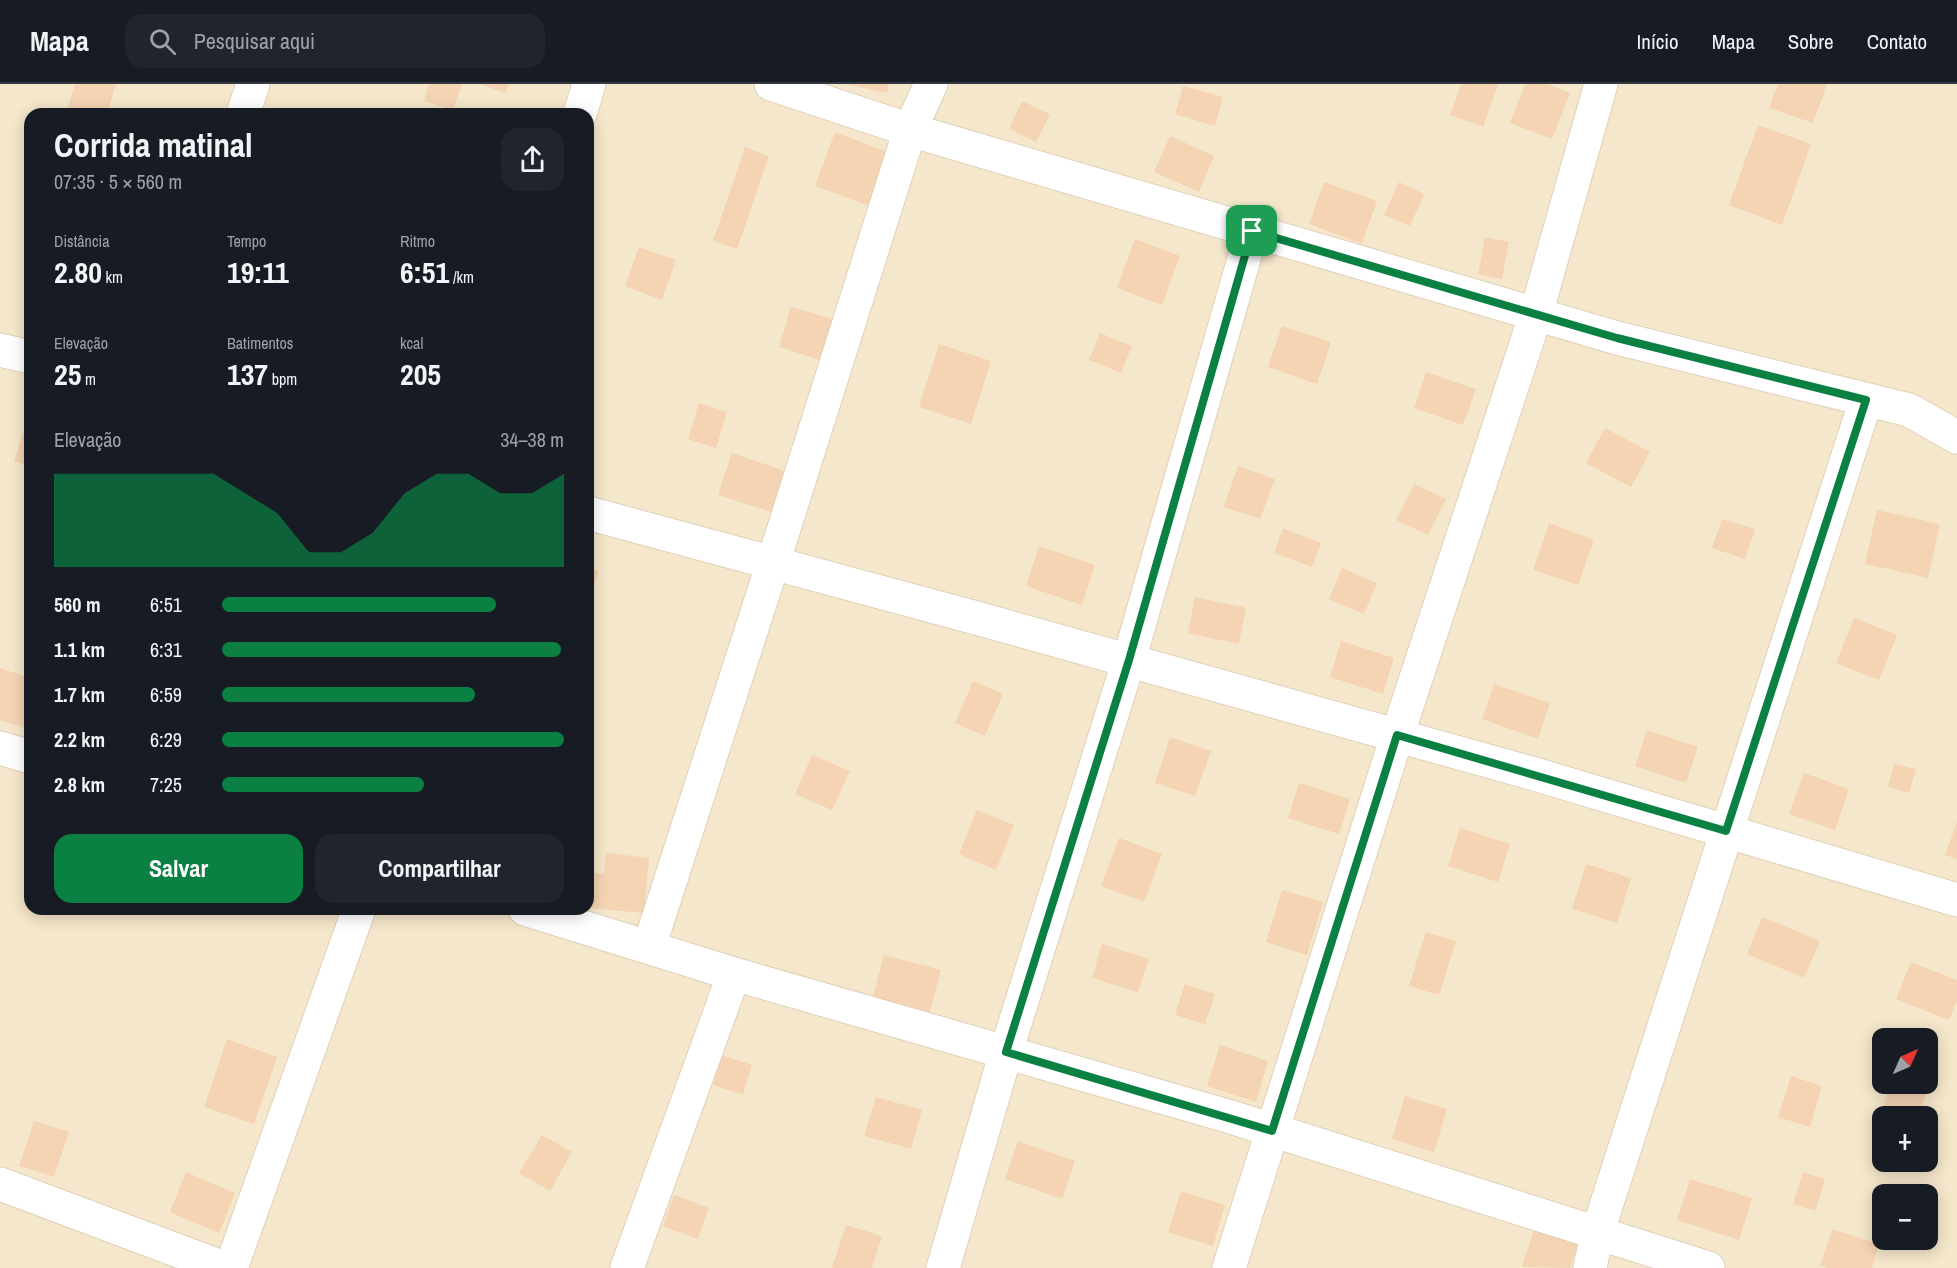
<!DOCTYPE html>
<html lang="pt">
<head>
<meta charset="utf-8">
<style>
  :root { --surface:#171b24; --page:#20242c; --text:#f1f3f6; --muted:#9ea1a6; --line:#363941; --accent:#0b8043 }
  body { margin:0; font-family:"Archivo Narrow",sans-serif; background:var(--page); color:var(--text); height:100vh; display:flex; flex-direction:column; font-size:22px; white-space:nowrap }
  * { box-sizing:border-box; margin:0 }
  p { font-size:20px; color:var(--muted) }
  .icon { flex:none; width:33px; height:33px; fill:none; stroke:currentColor; stroke-width:2; stroke-linecap:round; stroke-linejoin:round }
  .map { position:relative; flex:1; overflow:hidden }
  .drawer { position:absolute; left:24px; top:24px; width:570px; height:807px; display:flex; flex-direction:column; background:var(--surface); border-radius:18px; box-shadow:0 3px 15px #0003 }
  .drawer>* { flex:none }
  .needle { width:39px; rotate:45deg }
  .controls { position:absolute; left:1872px; top:944px; display:grid; gap:12px }
  .controls a { display:grid; place-items:center; width:66px; height:66px; border-radius:12px; background:var(--surface); box-shadow:0 3px 15px #0003; font-size:30px }
  .pin { position:absolute; display:grid; place-items:center; width:51px; height:51px; color:#fff; margin:-26px; border-radius:12px; box-shadow:0 3px 9px #0006 }
  .round { display:grid; place-items:center; flex:none; width:63px; height:63px; border-radius:18px; background:var(--page) }
  .overview { display:flex; align-items:center; justify-content:space-between; height:102px; padding:0 30px }
  h1 { font-size:33px; font-weight:800; line-height:45px }
  .stats { display:grid; grid-template-columns:repeat(3,1fr); gap:9px; height:102px; padding:6px 30px }
  .stats div { display:grid; align-content:center }
  .stats b { font-size:30px; font-weight:800 }
  .stats small { font-size:16px; font-weight:400 }
  .stats p { font-size:16px }
  .chart { height:168px; padding:12px 30px }
  .chart p { display:flex; justify-content:space-between }
  .chart svg { width:100%; height:108px; margin-top:6px; fill:var(--accent); opacity:.7 }
  .cta { display:flex; gap:12px; margin-top:auto; padding:12px 30px }
  .cta a { flex:1; height:69px; border-radius:18px; background:var(--accent); color:#fff; font-size:24px; font-weight:800; line-height:69px; text-align:center }
  .cta a+a { background:var(--page); color:var(--text) }
  ul { padding:0 30px; list-style:none; font-size:20px }
  li { display:grid; grid-template-columns:96px 72px 1fr; align-items:center; height:45px }
  li i { height:15px; border-radius:8px; background:var(--accent) }
  header { display:flex; align-items:center; gap:36px; box-sizing:border-box; height:84px; padding:0 30px; background:var(--surface); border-bottom:2px solid var(--line) }
  header strong { font-size:28px }
  nav { display:flex; gap:33px; margin-inline-start:auto; font-size:21px }
  .search { width:420px; height:54px; background:var(--page); display:flex; align-items:center; gap:15px; box-sizing:border-box; padding:0 21px; border-radius:18px; color:var(--muted); font-size:22px }
  .map>svg:first-child { display:block }
</style>
</head>
<body>
<header>
<strong>Mapa</strong>
<div class="search"><svg class="icon" aria-label="search" viewBox="0 0 24 24"><circle cx="10" cy="10" r="6"/><path d="M15 15l6 6"/></svg>Pesquisar aqui</div>
<nav><a>Início</a><a>Mapa</a><a>Sobre</a><a>Contato</a></nav>
</header>
<div class="map">
<svg width="1957" height="1184" viewBox="0 0 1957 1184">
  <rect width="100%" height="100%" fill="#fdf4dc"/>
  <path fill="#f5e7cb" fill-rule="evenodd" d="M 0,0 L 1957,0 L 1957,1184 L 0,1184 ZM 30,30 L 588,30 L 588,825 L 30,825 ZM 1882,954 L 1928,954 L 1928,999 L 1882,999 ZM 1882,1032 L 1928,1032 L 1928,1077 L 1882,1077 ZM 1882,1110 L 1928,1110 L 1928,1155 L 1882,1155 Z"/>
  <path fill="#f4d4b3" d="M 75,0 L 116,0 L 107,30 L 66,30 Z
    M 429,0 L 462,0 L 453,26 L 424,17 Z
    M 480,0 L 509,0 L 505,9 Z
    M 846,0 L 889,0 L 887,9 Z
    M 1461,0 L 1498,0 L 1483,43 L 1450,31 Z
    M 1525,0 L 1548,0 L 1570,9 L 1552,55 L 1510,39 Z
    M 1778,0 L 1827,0 L 1813,39 L 1769,24 Z
    M 1183,2 L 1223,13 L 1215,42 L 1175,30 Z
    M 1022,17 L 1050,30 L 1036,58 L 1009,45 Z
    M 1758,41 L 1811,60 L 1782,141 L 1729,121 Z
    M 835,48 L 890,69 L 870,122 L 815,102 Z
    M 1170,52 L 1214,72 L 1199,108 L 1154,88 Z
    M 745,63 L 769,72 L 737,165 L 713,157 Z
    M 1324,98 L 1377,117 L 1362,160 L 1309,140 Z
    M 1399,98 L 1424,110 L 1410,142 L 1384,131 Z
    M 1485,153 L 1509,158 L 1502,195 L 1478,190 Z
    M 1135,155 L 1180,172 L 1162,221 L 1117,204 Z
    M 639,163 L 676,176 L 662,216 L 625,202 Z
    M 791,223 L 832,235 L 820,276 L 779,263 Z
    M 1282,242 L 1331,258 L 1317,300 L 1268,283 Z
    M 1100,249 L 1132,262 L 1121,289 L 1089,276 Z
    M 939,260 L 991,277 L 971,340 L 919,323 Z
    M 1426,288 L 1476,305 L 1463,341 L 1414,324 Z
    M 699,319 L 727,328 L 716,364 L 688,355 Z
    M 27,336 L 30,337 L 30,382 L 14,377 Z
    M 1605,344 L 1650,368 L 1631,403 L 1586,379 Z
    M 732,369 L 790,389 L 777,430 L 718,411 Z
    M 1238,382 L 1275,395 L 1260,435 L 1224,423 Z
    M 1414,400 L 1446,415 L 1428,451 L 1396,436 Z
    M 1877,426 L 1940,440 L 1928,494 L 1865,480 Z
    M 1722,435 L 1755,445 L 1745,475 L 1712,464 Z
    M 1549,439 L 1594,456 L 1578,501 L 1533,486 Z
    M 1283,444 L 1321,459 L 1312,483 L 1274,469 Z
    M 1039,462 L 1095,481 L 1082,521 L 1026,502 Z
    M 588,484 L 598,487 L 589,518 L 588,518 Z
    M 1342,484 L 1377,499 L 1364,530 L 1329,515 Z
    M 1195,513 L 1246,524 L 1239,560 L 1188,549 Z
    M 1854,534 L 1897,551 L 1879,596 L 1836,579 Z
    M 1341,557 L 1394,574 L 1383,610 L 1330,593 Z
    M 0,584 L 30,594 L 30,645 L 0,636 Z
    M 973,597 L 1003,610 L 985,652 L 955,639 Z
    M 1494,600 L 1550,619 L 1538,655 L 1482,635 Z
    M 1647,646 L 1698,663 L 1686,699 L 1635,682 Z
    M 1170,653 L 1211,667 L 1195,712 L 1155,699 Z
    M 812,671 L 850,687 L 832,726 L 795,710 Z
    M 1894,680 L 1916,685 L 1909,709 L 1888,703 Z
    M 1804,689 L 1849,705 L 1835,746 L 1789,730 Z
    M 1299,699 L 1350,715 L 1339,750 L 1288,734 Z
    M 977,726 L 1014,741 L 996,786 L 959,770 Z
    M 1957,738 L 1957,775 L 1945,771 Z
    M 1460,744 L 1510,760 L 1498,798 L 1448,782 Z
    M 1119,754 L 1162,770 L 1144,818 L 1101,802 Z
    M 606,769 L 649,774 L 644,829 L 588,824 L 588,789 L 604,790 Z
    M 1586,780 L 1631,794 L 1617,839 L 1572,825 Z
    M 1282,806 L 1323,818 L 1307,871 L 1266,858 Z
    M 1762,833 L 1820,857 L 1804,894 L 1747,870 Z
    M 1426,848 L 1456,857 L 1439,911 L 1409,902 Z
    M 1102,860 L 1149,875 L 1138,908 L 1092,894 Z
    M 884,871 L 941,886 L 929,931 L 872,916 Z
    M 1911,878 L 1957,896 L 1957,916 L 1949,936 L 1896,915 Z
    M 1185,900 L 1215,910 L 1205,940 L 1175,931 Z
    M 227,955 L 277,973 L 254,1040 L 204,1023 Z
    M 1220,961 L 1268,977 L 1256,1018 L 1207,1002 Z
    M 722,971 L 752,981 L 743,1011 L 713,1001 Z
    M 1791,992 L 1822,1002 L 1810,1043 L 1778,1033 Z
    M 1891,999 L 1920,999 L 1928,1002 L 1919,1032 L 1882,1032 L 1882,1036 L 1879,1035 Z
    M 1405,1012 L 1447,1025 L 1434,1068 L 1392,1055 Z
    M 876,1013 L 922,1026 L 911,1065 L 864,1052 Z
    M 34,1037 L 69,1048 L 54,1093 L 19,1082 Z
    M 542,1051 L 572,1068 L 550,1107 L 519,1089 Z
    M 1018,1057 L 1075,1077 L 1062,1115 L 1005,1095 Z
    M 186,1088 L 235,1109 L 219,1149 L 170,1128 Z
    M 1803,1088 L 1825,1095 L 1815,1127 L 1793,1120 Z
    M 1690,1095 L 1752,1114 L 1739,1156 L 1677,1136 Z
    M 1181,1107 L 1225,1121 L 1213,1162 L 1168,1148 Z
    M 674,1111 L 709,1124 L 698,1155 L 663,1142 Z
    M 846,1141 L 882,1152 L 872,1184 L 832,1184 Z
    M 1535,1143 L 1579,1156 L 1570,1184 L 1522,1183 Z
    M 1832,1145 L 1879,1160 L 1872,1184 L 1828,1184 L 1820,1182 Z"/>
  <g fill="none" stroke-linecap="round" stroke-linejoin="round">
    <defs>
      <path id="minor" d="M 771,0 L 910,46 L 1617,254 L 1909,326 L 1957,353
        M 243,30 L 253,0
        M 580,30 L 589,0
        M 0,266 L 30,273
        M 588,429 L 980,535 L 1531,689 L 1957,816
        M 0,664 L 30,673
        M 525,825 L 734,890 L 1231,1033 L 1708,1184
        M 649,863 L 773,479 L 910,46 L 931,0
        M 0,1100 L 224,1184
        M 231,1184 L 359,825
        M 627,1184 L 734,890
        M 943,1184 L 1006,968 L 1129,576 L 1252,147
        M 1229,1184 L 1397,652 L 1536,230 L 1601,0
        M 1590,1184 L 1597,1150 L 1866,316"/>
    </defs>
    <use href="#minor" stroke="#e1d0b9" stroke-width="35"/>
    <use href="#minor" stroke="#fff" stroke-width="33"/>
  </g>
  <g fill="none" stroke-linecap="round" stroke-linejoin="round">
    <defs>
      <path id="route" d="M 1252,147 L 1617,254 L 1866,316 L 1726,747 L 1397,651 L 1272,1047 L 1006,968 L 1129,576 Z"/>
    </defs>
    <use href="#route" stroke="#fff" stroke-width="12"/>
    <use href="#route" stroke="#0b8043" stroke-width="8"/>
  </g>
</svg>
<div class="controls">
<a><svg class="needle" viewBox="-14 -14 28 28"><path d="M0-13l5 13h-10z" fill="#e53935"/><path d="M0 13l5-13h-10z" fill="#9ea1a6"/></svg></a>
<a>+</a>
<a>−</a>
</div>
<div class="pin" style="left:1252px;top:147px;background:#1e9e55"><svg class="icon" aria-label="arrive" viewBox="0 0 24 24"><path d="M6 21V4h12l-3 4 3 4H6"/></svg></div>
<section class="drawer">
<div class="overview"><div><h1>Corrida matinal</h1><p>07:35 · 5 × 560 m</p></div><a class="round"><svg class="icon" aria-label="share" viewBox="0 0 24 24"><path d="M12 15V3M7 8l5-5 5 5M5 13v7h14v-7"/></svg></a></div>
<div class="stats">
<div><p>Distância</p><b>2.80<small> km</small></b></div>
<div><p>Tempo</p><b>19:11</b></div>
<div><p>Ritmo</p><b>6:51<small> /km</small></b></div>
</div>
<div class="stats">
<div><p>Elevação</p><b>25<small> m</small></b></div>
<div><p>Batimentos</p><b>137<small> bpm</small></b></div>
<div><p>kcal</p><b>205</b></div>
</div>
<div class="chart"><p><span>Elevação</span>34–38 m</p>
<svg viewBox="0 0 160 44" preserveAspectRatio="none"><path d="M0 44V6L10 6L20 6L30 6L40 6L50 6L60 14L70 22L80 38L90 38L100 30L110 14L120 6L130 6L140 14L150 14L160 6V44z"/></svg>
</div>
<ul>
<li><b>560 m</b>6:51<i style="width:80%"></i></li>
<li><b>1.1 km</b>6:31<i style="width:99%"></i></li>
<li><b>1.7 km</b>6:59<i style="width:74%"></i></li>
<li><b>2.2 km</b>6:29<i style="width:100%"></i></li>
<li><b>2.8 km</b>7:25<i style="width:59%"></i></li>
</ul>
<div class="cta"><a>Salvar</a><a>Compartilhar</a></div>
</section>
</div>
</body>
</html>
